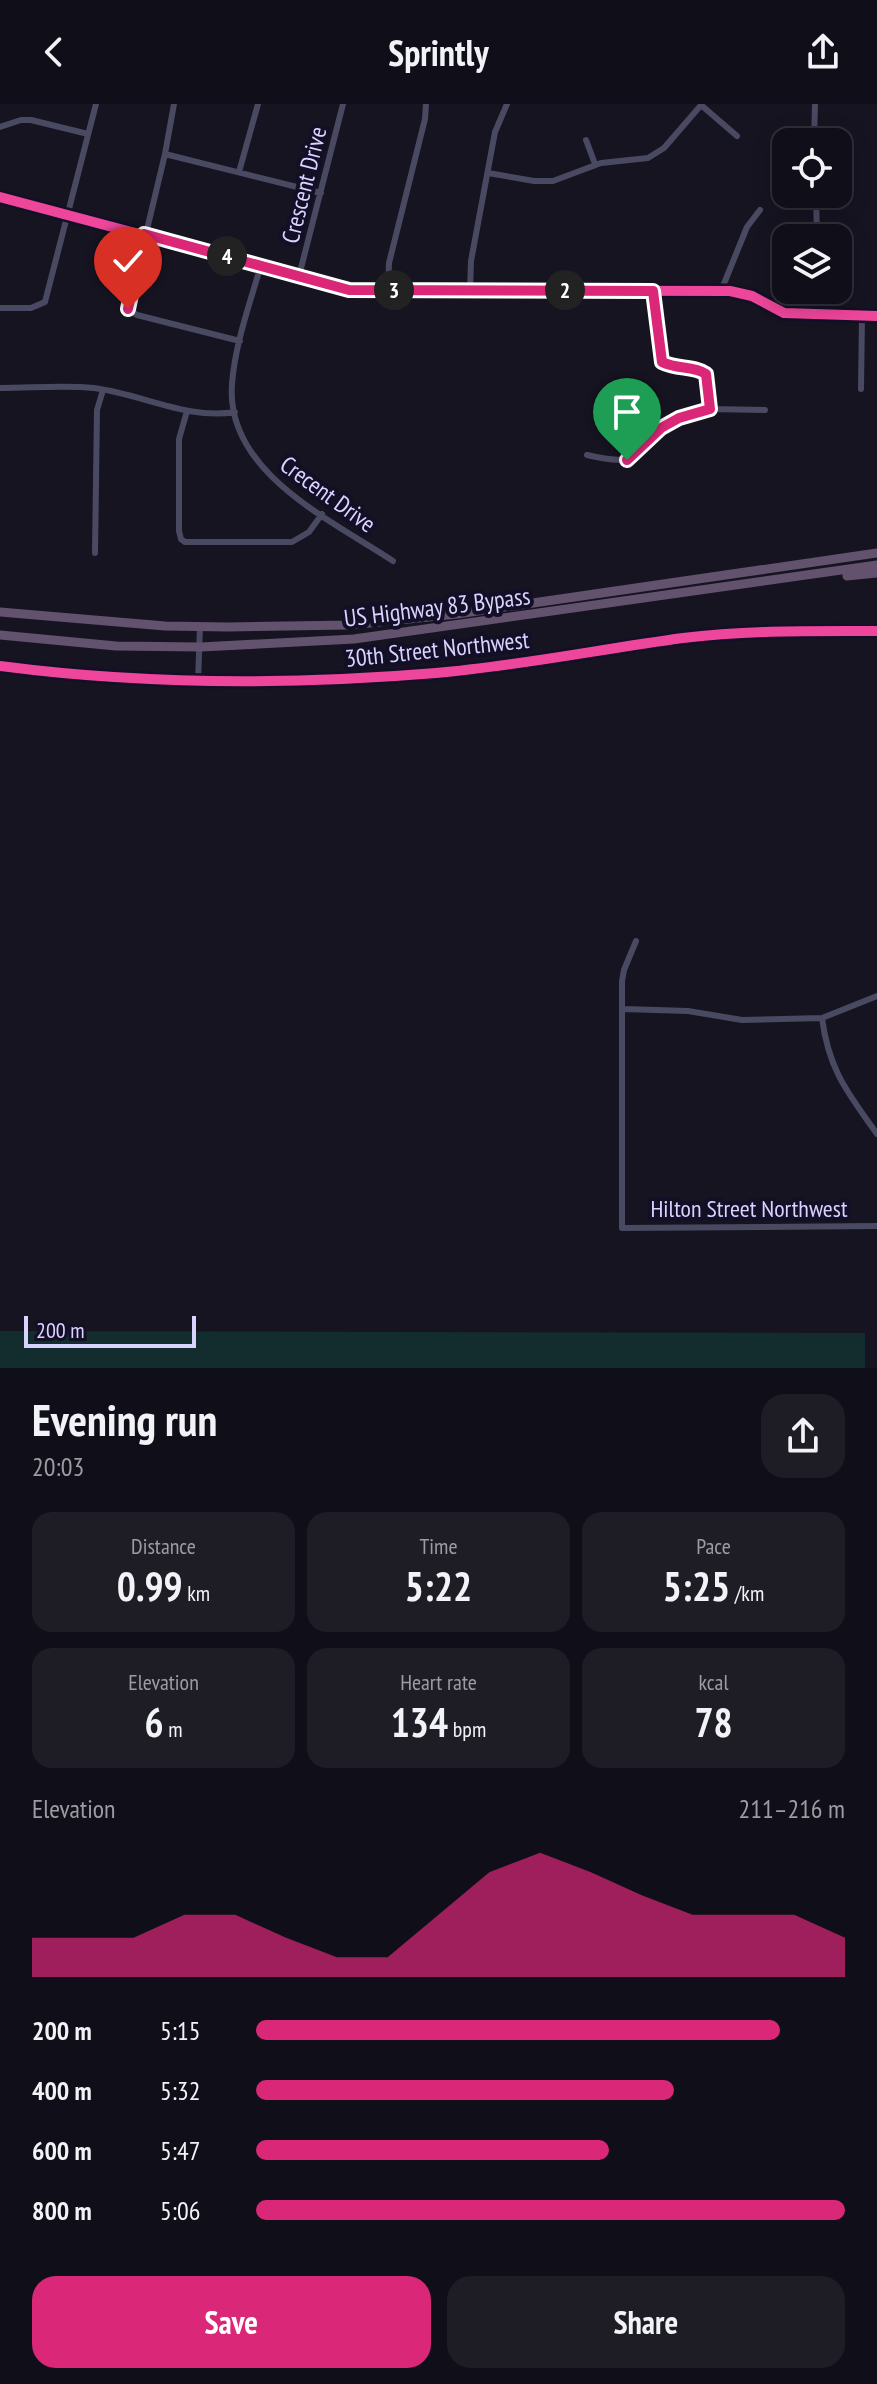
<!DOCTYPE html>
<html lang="en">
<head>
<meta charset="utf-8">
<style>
  :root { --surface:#100f19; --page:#1e1d26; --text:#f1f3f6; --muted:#9c9ca2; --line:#302f38; --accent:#db2777 }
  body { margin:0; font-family:"PT Sans Narrow",sans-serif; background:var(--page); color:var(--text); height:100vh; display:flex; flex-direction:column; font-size:30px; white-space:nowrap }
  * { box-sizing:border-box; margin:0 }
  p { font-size:26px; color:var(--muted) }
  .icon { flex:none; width:44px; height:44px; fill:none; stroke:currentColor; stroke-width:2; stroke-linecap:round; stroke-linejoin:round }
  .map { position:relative; height:1264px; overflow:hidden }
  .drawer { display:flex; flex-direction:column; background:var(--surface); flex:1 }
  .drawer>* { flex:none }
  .controls { position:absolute; left:772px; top:24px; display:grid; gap:16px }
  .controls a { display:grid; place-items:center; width:80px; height:80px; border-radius:16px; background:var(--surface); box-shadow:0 4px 20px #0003,0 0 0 2px var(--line); font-size:40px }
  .scale { position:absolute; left:24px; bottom:20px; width:172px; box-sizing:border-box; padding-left:8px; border:4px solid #d9d4ff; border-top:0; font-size:22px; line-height:28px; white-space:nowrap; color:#d9d4ff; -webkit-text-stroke:6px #130f26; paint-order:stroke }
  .pin { position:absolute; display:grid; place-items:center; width:68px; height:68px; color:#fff; margin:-82px -34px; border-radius:50% 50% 50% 0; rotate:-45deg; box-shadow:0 0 8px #0007 }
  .pin .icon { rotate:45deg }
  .km { position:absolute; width:40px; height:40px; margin:-20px; border-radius:50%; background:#222; color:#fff; font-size:22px; line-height:40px; text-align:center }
  .round { display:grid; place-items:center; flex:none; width:84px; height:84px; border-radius:24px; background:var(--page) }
  .headline { display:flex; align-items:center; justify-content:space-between; height:136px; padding:0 32px }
  h1 { font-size:44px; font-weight:600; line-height:60px }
  .figures { display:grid; grid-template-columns:repeat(3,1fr); gap:12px; height:136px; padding:8px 32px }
  .figures div { display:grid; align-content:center; border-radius:20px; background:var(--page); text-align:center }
  .figures b { font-size:40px; font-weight:600 }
  .figures small { font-size:22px; font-weight:400 }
  .figures p { font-size:22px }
  .chart { height:224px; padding:16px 32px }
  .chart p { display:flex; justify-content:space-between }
  .chart svg { width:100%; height:144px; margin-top:8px; fill:var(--accent); opacity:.7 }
  .button { display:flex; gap:16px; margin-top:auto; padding:16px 32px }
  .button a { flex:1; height:92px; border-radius:24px; background:var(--accent); color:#fff; font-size:32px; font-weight:600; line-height:92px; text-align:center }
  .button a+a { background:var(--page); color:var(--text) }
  ul { padding:0 32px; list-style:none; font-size:26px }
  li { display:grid; grid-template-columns:128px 96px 1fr; align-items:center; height:60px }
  li i { height:20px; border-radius:10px; background:var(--accent) }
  header { display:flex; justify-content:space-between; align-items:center; height:104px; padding:0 32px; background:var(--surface); font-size:36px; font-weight:600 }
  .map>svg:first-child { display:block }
</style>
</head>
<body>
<header><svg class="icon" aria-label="back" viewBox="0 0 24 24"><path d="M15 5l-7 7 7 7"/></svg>Sprintly<svg class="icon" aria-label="share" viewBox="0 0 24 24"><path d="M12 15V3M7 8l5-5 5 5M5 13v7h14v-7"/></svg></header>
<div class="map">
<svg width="877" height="1264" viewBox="0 0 877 1264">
  <rect width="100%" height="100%" fill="#161421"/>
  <path fill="#132c2d" d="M 0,1227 L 865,1229 L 865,1264 L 0,1264 Z"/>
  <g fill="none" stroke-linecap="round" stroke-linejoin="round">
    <path stroke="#4a4962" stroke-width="6" d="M 174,0 L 165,50 L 128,205 L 137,211 L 240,237
      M 701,1 L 737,32
      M 0,23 L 21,16 L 31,16 L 88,30
      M 586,36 L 595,60
      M 814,38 L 815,0
      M 165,50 L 321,89
      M 239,68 L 258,0
      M 488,69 L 534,77 L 553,77 L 601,59 L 648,54 L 664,44 L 702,0
      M 816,90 L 817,134
      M 0,93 L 349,186 L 730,187 L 752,192 L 784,209 L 877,212
      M 261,161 C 250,199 235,240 232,280 C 225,368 331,416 393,457
      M 299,172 L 343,0
      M 388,186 L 389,159 L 425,15 L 426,0
      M 470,186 L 471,157 L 495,28 L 507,0
      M 653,187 L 662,258 C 678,266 692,261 706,270 L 710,305 L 765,306
      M 721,187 L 747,123 L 760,106
      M 0,204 L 31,204 L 45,198 L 96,0
      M 0,284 C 31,284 64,281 94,284 C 142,290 187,316 235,308
      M 861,285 L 862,212
      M 187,307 L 179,335 L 179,427 L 181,435 L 185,438 L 292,438 L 309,428 L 322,410
      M 587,351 C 643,364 623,349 662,323 C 676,313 693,310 710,305
      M 95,449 L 97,306 L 103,286
      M 0,562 C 145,581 291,581 436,569 C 519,562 601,545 683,534 C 748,526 812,527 877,527
      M 198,577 L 200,522
      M 636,837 L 624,866 L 622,877 L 622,1124 L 877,1122
      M 623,905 L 688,907 L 742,916 L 822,914 L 877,892
      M 822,914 C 829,967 848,989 877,1030"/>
    <path stroke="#62526e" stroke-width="9" d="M 847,472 L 877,469
      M 0,508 L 165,522 L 228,523 L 350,521 L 457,510 L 877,449
      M 0,531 L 116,542 L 201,543 L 354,535 L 877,461"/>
    <defs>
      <path id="cycleway" d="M 0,93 L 349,186 L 730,187 L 752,192 L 784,209 L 877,212
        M 0,562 C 145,581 291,581 436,569 C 519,562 601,545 683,534 C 748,526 812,527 877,527"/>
    </defs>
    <use href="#cycleway" stroke="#130f26" stroke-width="15"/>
    <use href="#cycleway" stroke="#ed469a" stroke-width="10"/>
  </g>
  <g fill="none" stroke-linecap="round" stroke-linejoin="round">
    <defs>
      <path id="route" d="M 128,205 L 144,130 L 349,186 L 653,187 L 662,258 C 678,266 692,261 706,270 L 710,305 L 679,314 L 661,324 L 627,356"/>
    </defs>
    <use href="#route" stroke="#fff" stroke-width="16"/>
    <use href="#route" stroke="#db2777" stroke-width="10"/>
  </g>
  <g text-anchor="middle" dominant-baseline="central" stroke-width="8" stroke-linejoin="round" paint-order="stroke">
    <g font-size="24" fill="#d9d4ff" stroke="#130f26">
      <text transform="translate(304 81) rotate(-76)">Crescent Drive</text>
      <text transform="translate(328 390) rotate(36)">Crecent Drive</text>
      <text transform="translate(437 503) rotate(-7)">US Highway 83 Bypass</text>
      <text transform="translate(437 545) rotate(-6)">30th Street Northwest</text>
      <text x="749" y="1104">Hilton Street Northwest</text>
    </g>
  </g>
</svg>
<div class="controls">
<a><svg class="icon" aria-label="locate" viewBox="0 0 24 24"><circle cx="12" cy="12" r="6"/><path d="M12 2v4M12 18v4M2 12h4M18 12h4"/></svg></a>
<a><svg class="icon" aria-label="layers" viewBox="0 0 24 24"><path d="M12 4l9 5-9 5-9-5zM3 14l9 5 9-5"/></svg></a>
</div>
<div class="scale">200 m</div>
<div class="pin" style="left:627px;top:356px;background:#1e9e55"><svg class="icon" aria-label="arrive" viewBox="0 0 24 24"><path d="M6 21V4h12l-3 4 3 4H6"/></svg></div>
<div class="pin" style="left:128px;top:205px;background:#d93025"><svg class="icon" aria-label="check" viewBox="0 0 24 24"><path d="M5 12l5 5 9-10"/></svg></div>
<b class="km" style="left:565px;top:186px">2</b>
<b class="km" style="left:394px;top:186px">3</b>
<b class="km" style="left:227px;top:152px">4</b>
</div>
<section class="drawer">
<div class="headline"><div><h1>Evening run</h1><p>20:03</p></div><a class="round"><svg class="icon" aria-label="share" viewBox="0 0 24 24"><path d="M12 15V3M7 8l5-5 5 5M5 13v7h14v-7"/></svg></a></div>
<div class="figures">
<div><p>Distance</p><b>0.99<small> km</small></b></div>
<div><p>Time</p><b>5:22</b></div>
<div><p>Pace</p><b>5:25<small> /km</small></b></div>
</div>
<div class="figures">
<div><p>Elevation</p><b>6<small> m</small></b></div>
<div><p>Heart rate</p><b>134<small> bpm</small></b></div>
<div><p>kcal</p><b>78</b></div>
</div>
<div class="chart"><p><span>Elevation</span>211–216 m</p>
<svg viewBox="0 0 160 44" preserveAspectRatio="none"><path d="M0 44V32L10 32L20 32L30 25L40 25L50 32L60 38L70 38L80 25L90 12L100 6L110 12L120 19L130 25L140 25L150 25L160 32V44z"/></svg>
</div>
<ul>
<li><b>200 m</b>5:15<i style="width:89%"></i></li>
<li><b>400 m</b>5:32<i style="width:71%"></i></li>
<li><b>600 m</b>5:47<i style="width:60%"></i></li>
<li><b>800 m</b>5:06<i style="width:100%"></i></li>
</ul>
<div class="button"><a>Save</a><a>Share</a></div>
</section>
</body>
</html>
